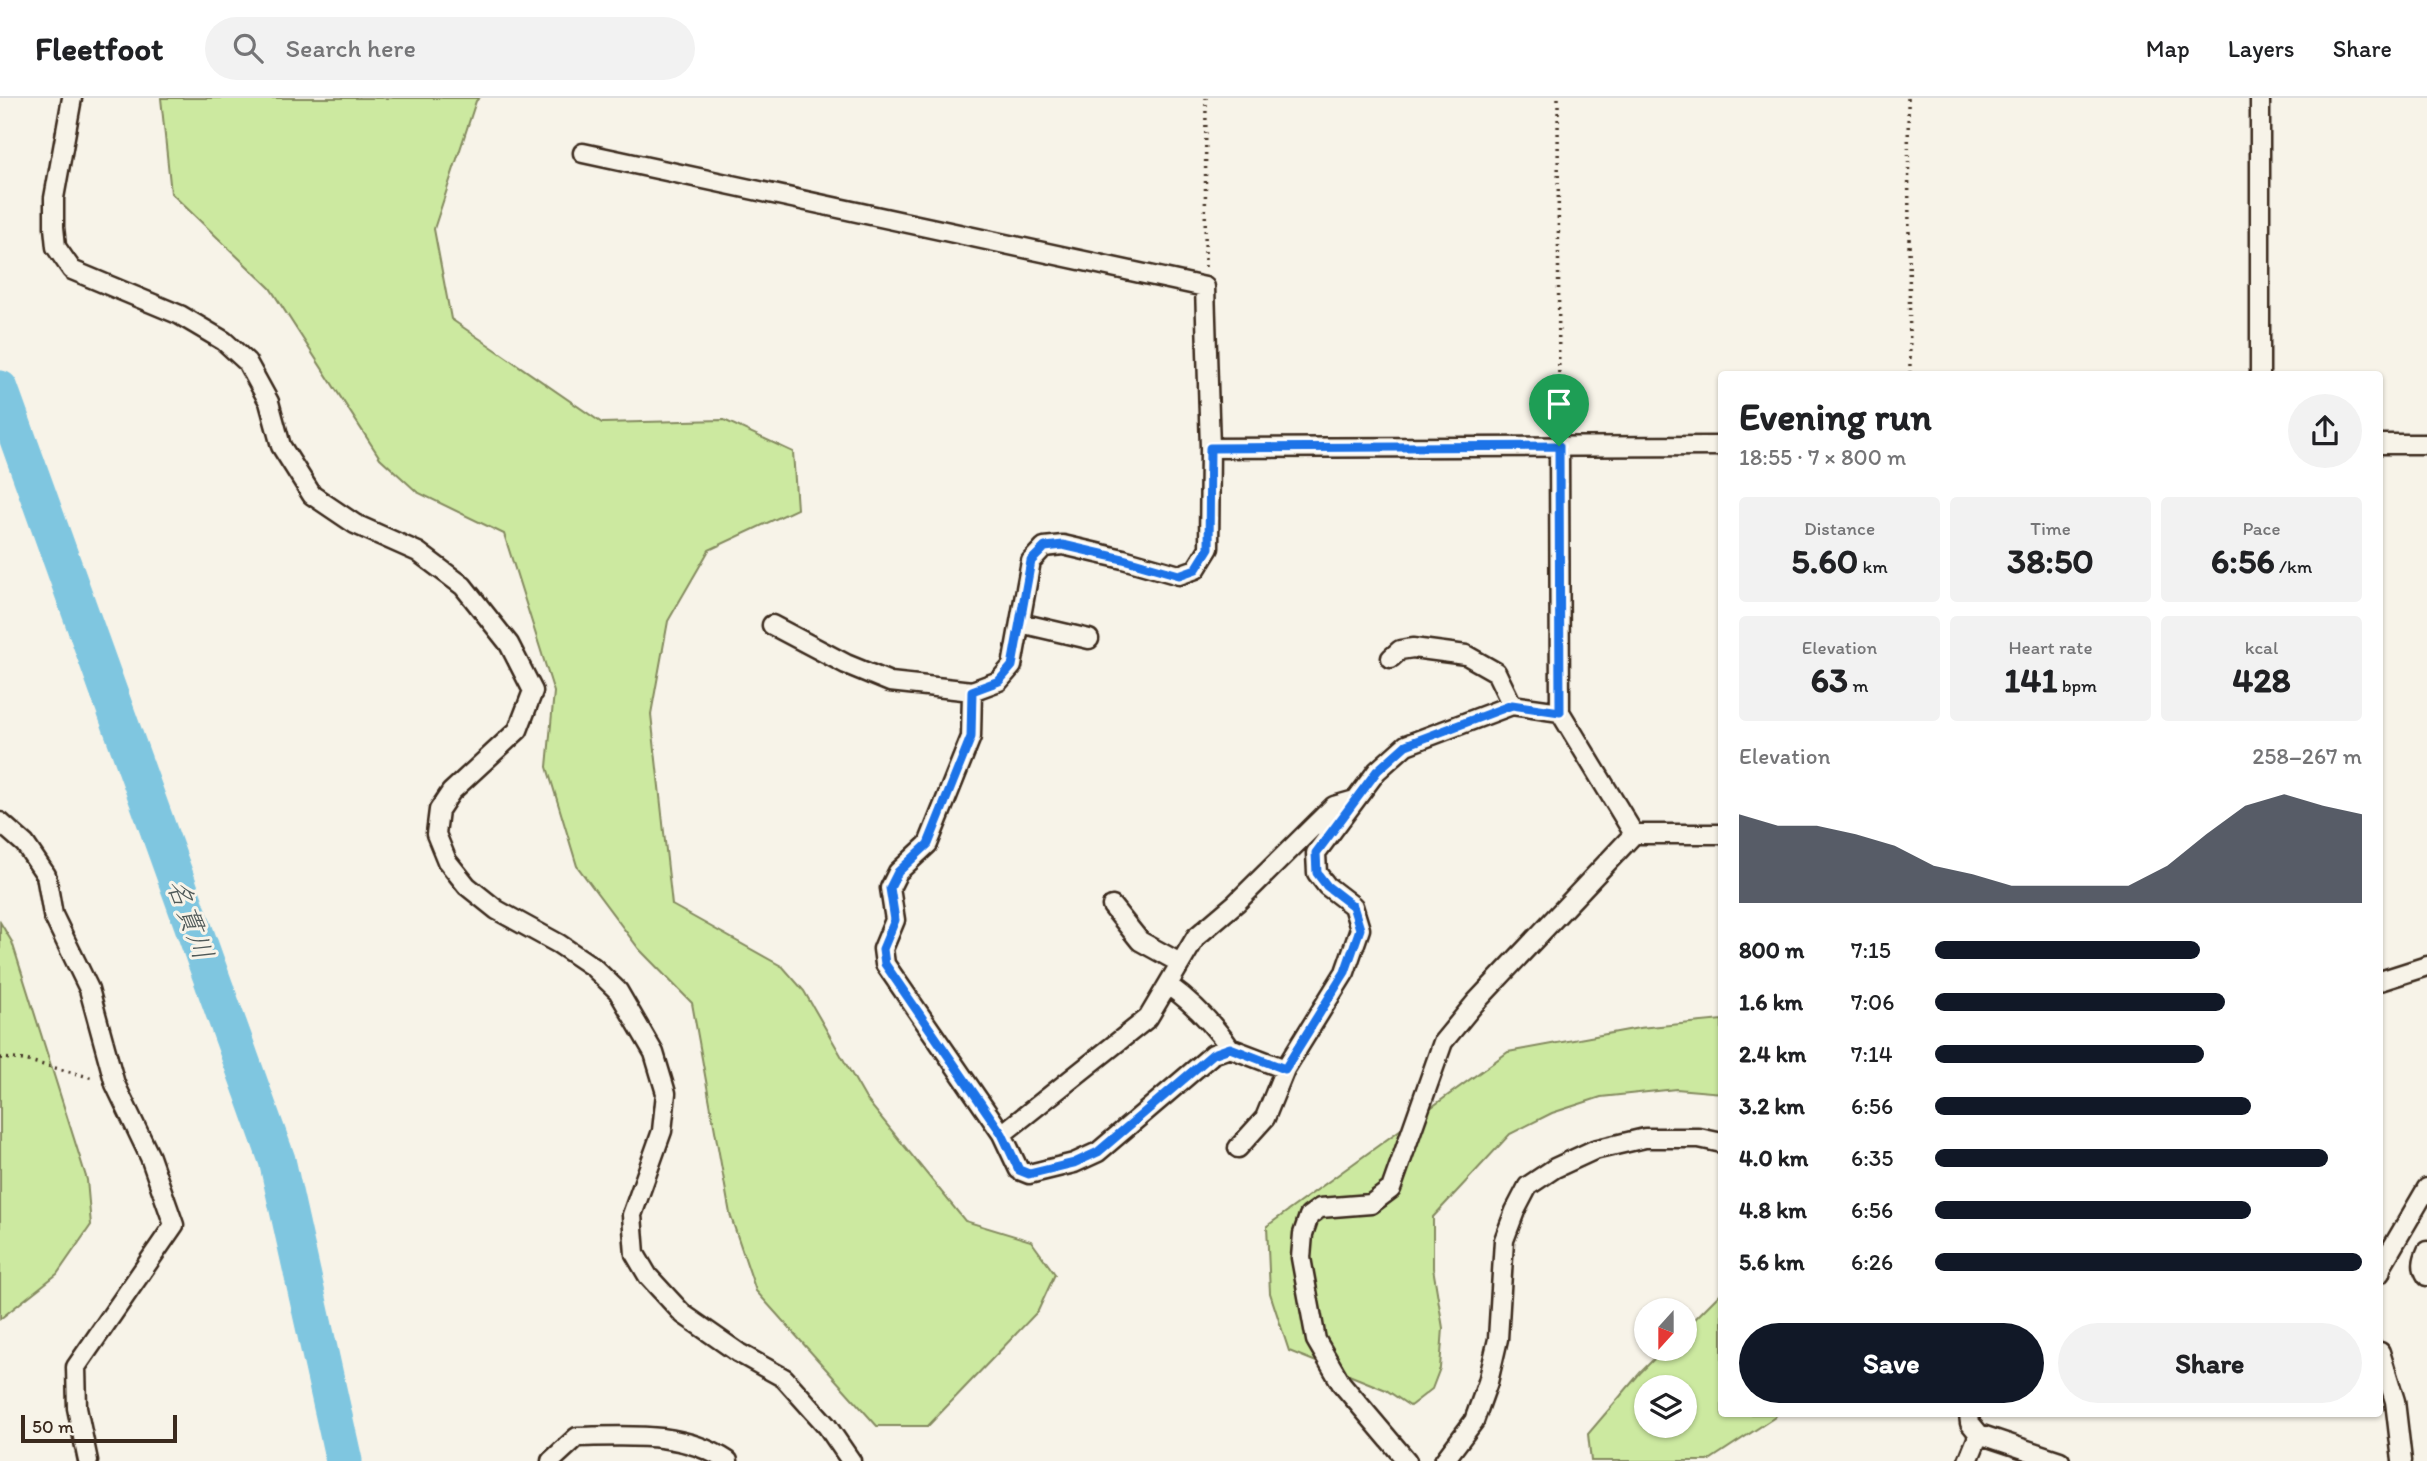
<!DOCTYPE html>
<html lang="en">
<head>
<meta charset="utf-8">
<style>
  :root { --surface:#fff; --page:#f2f2f2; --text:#202124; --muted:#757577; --line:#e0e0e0; --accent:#111827 }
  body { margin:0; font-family:Itim,"Klee One",sans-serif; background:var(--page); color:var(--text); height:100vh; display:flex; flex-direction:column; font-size:26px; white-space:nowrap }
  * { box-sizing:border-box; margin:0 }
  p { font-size:23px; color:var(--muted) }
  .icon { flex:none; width:38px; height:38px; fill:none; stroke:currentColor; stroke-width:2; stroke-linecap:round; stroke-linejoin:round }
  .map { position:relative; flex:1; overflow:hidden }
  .details { position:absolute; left:1718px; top:273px; width:665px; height:1046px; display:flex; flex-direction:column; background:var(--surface); border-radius:7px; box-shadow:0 2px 5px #0004 }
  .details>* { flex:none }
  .needle { width:46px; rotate:201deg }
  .controls { position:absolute; left:1634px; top:1200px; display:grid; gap:14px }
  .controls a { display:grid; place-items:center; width:63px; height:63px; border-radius:50%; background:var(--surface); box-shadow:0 2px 5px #0004; font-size:35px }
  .scale { position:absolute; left:21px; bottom:18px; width:156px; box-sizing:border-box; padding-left:7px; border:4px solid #3b2a1e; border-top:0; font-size:19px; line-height:24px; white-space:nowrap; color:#3b2a1e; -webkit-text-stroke:5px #f7f3e8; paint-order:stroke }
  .pin { position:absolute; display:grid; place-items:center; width:60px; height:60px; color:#fff; margin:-72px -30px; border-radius:50% 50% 50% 0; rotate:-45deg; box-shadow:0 0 7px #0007 }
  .pin .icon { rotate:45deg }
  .round { display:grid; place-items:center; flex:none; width:74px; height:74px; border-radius:37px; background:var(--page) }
  .head { display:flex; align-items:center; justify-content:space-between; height:119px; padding:0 21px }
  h1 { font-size:38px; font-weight:800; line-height:52px }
  .figures { display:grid; grid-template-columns:repeat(3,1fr); gap:10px; height:119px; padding:7px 21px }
  .figures div { display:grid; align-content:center; border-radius:7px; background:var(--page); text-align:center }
  .figures b { font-size:35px; font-weight:800 }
  .figures small { font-size:19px; font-weight:400 }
  .figures p { font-size:19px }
  .chart { height:196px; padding:14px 21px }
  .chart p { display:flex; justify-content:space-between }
  .chart svg { width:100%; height:126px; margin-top:7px; fill:var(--accent); opacity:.7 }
  .action { display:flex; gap:14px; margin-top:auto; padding:14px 21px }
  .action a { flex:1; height:80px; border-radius:42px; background:var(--accent); color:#fff; font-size:28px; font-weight:800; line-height:80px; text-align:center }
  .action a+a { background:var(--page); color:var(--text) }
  ul { padding:0 21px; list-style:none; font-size:23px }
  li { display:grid; grid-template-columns:112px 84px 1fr; align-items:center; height:52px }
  li i { height:18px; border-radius:9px; background:var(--accent) }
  header { display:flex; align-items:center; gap:42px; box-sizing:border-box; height:98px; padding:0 35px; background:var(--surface); border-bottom:2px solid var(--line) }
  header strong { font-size:33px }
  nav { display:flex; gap:38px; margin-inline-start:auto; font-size:24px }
  .search { width:490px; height:63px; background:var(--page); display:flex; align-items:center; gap:18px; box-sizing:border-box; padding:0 24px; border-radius:38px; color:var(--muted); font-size:26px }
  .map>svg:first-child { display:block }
</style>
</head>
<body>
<header>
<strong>Fleetfoot</strong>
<div class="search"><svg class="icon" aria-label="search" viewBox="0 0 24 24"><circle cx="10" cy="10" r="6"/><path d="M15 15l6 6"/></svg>Search here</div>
<nav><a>Map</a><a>Layers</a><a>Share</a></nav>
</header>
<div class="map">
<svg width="2427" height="1363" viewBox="0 0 2427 1363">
  <rect width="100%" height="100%" fill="#f7f3e8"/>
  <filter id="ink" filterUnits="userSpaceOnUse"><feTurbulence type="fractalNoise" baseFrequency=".0143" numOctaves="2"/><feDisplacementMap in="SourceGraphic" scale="14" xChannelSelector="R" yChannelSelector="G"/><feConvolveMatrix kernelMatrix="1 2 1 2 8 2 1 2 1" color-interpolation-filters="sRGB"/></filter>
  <g filter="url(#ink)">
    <path fill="#cce9a0" stroke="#848a5f" stroke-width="2" fill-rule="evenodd" d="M 161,0 L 479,0 L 476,3 L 434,131 L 451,221 L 602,325 L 724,322 L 793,354 L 797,411 L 709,452 L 668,523 L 651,616 L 672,807 L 783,869 L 804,893 L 866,1001 L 965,1123 L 1031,1143 L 1055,1176 L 1038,1213 L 928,1328 L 877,1328 L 756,1193 L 730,1116 L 692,905 L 639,851 L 577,768 L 547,669 L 554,594 L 504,436 L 417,394 L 380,360 L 270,190 L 171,95 Z
      M 0,824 L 12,844 L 87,1082 L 91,1127 L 57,1176 L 0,1221 Z
      M 1722,922 L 1722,995 L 1676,991 L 1601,999 L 1552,1015 L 1510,1036 L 1433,1119 L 1433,1170 L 1443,1230 L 1440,1270 L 1432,1291 L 1410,1308 L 1386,1292 L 1289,1253 L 1270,1195 L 1267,1128 L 1508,954 L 1639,930 Z
      M 1722,1194 L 1722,1316 L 1777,1316 L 1775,1319 L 1708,1363 L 1591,1363 L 1588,1336 L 1640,1275 L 1664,1251 L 1685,1251 L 1685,1231 ZM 1647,1290 L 1685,1290 L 1685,1328 L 1647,1328 Z"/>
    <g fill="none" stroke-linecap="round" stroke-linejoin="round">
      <path stroke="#7fc6e0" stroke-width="37" d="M 0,291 L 277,1062 L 344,1363"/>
      <defs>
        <path id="minor" d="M 72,0 L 54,100 L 54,129 L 56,149 L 72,172 L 180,217 L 224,243 L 247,264 L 269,304 L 281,348 L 312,397 L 355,426 L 418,454 L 463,488 L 509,546 L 533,593 L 518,632 L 451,694 L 439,712 L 436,736 L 447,763 L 467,788 L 497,812 L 559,846 L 593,869 L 618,893 L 654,955 L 666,995 L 662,1033 L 632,1117 L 635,1156 L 648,1178 L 683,1216 L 739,1255 L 784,1280 L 827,1328 L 851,1363
          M 583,55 L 1205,189 L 1210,350 L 1209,450 L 1196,471 L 1179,477 L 1123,461 L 1063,447 L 1044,449 L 1031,463 L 1012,568 L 999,583 L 972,593
          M 2260,276 L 2260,0
          M 2380,346 L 2427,346
          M 1559,348 L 1560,614 L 1634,736
          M 1210,350 L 1722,348
          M 1020,525 L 1089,541
          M 772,527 L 846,566 L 890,584 L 972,593 L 971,639 L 928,746 L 898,774 L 890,790 L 895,822 L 883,851 L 885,866 L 1002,1036
          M 1391,560 L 1400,552 L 1413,550 L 1466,557 L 1496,574 L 1512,607
          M 0,724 L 25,746 L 46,777 L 53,817 L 89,891 L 115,986 L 150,1059 L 174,1127 L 76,1269 L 77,1310 L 88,1363
          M 1112,808 L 1140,843 L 1180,865
          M 2380,883 L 2427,868
          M 1168,887 C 1193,905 1212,924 1230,950
          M 1285,971 L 1230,950 L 1213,956 L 1098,1054 L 1074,1065 L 1029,1076 L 1019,1072 L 1002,1036 L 1148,920 L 1196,839 L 1236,805 L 1334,708 L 1355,702
          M 1238,1050 L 1265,1020 L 1285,971 L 1345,874 L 1360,831 L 1353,808 L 1327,788 L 1317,775 L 1316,755 L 1377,673 L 1406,647 L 1512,607 L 1560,614
          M 2427,1153 C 2423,1162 2421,1169 2427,1178
          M 2380,1175 L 2382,1167 L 2427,1090
          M 2380,1254 L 2395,1303 L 2402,1363
          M 1969,1316 L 1970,1325 L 1979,1336 L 2060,1363
          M 551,1363 L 577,1339 C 631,1338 681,1333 728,1363
          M 1407,1363 L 1341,1285 L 1316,1242 L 1301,1160 L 1303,1136 L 1309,1118 L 1320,1110 L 1371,1106 L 1391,1091 L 1443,944 L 1475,905 L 1634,736 L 1722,736
          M 1444,1363 L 1474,1323 L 1488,1284 L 1498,1241 L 1504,1142 L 1515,1113 L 1528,1088 L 1555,1070 L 1594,1052 L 1645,1040 L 1699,1040 L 1722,1045
          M 1968,1363 L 1979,1336"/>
      </defs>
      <use href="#minor" stroke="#3b2a1e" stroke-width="23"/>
      <path stroke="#3b2a1e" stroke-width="3.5" stroke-dasharray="2 5" stroke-linecap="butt" d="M 1558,0 L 1559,332
        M 1908,0 L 1910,276
        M 1205,169 L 1206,0
        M 0,960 L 25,962 L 93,980"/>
      <use href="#minor" stroke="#f7f3e8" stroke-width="18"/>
    </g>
  </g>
  <g fill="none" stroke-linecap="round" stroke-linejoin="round" filter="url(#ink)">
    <defs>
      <path id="route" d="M 1559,348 L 1560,614 L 1512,607 L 1406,647 L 1377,673 L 1316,755 L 1317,775 L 1327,788 L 1353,808 L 1360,831 L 1345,874 L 1285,971 L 1230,950 L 1213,956 L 1098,1054 L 1074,1065 L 1029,1076 L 1019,1072 L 1002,1036 L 885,866 L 883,851 L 895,822 L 890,790 L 898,774 L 928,746 L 971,639 L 972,593 L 999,583 L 1012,568 L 1031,463 L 1045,449 L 1063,447 L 1123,461 L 1179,477 L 1196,471 L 1209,450 L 1210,350 Z"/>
    </defs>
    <use href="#route" stroke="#fff" stroke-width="14"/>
    <use href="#route" stroke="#1a73e8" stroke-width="9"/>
  </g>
  <g text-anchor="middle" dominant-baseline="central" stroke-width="6" stroke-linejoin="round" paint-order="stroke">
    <g font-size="28" font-style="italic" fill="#4f5958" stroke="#f7f3e8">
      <text transform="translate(191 821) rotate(70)">名貫川</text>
    </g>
  </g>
</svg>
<div class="controls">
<a><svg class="needle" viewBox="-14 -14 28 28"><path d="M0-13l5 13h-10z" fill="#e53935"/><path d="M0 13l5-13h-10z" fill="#757577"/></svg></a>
<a><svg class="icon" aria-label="layers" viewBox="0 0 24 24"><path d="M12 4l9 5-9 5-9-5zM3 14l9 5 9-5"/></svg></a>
</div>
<div class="scale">50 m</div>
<div class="pin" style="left:1559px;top:348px;background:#1e9e55"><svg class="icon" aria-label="arrive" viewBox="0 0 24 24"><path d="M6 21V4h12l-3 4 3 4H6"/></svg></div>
<section class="details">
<div class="head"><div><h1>Evening run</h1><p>18:55 · 7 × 800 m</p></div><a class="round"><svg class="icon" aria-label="share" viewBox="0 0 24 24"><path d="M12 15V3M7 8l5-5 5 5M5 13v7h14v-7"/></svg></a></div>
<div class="figures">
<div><p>Distance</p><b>5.60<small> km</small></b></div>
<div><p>Time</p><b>38:50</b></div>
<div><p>Pace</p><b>6:56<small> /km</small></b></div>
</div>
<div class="figures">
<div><p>Elevation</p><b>63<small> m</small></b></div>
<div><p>Heart rate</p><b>141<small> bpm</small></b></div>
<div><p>kcal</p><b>428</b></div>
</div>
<div class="chart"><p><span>Elevation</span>258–267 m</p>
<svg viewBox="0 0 160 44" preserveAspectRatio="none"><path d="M0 44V13L10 17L20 17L30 20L40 24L50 31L60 34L70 38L80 38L90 38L100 38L110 31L120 20L130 10L140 6L150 10L160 13V44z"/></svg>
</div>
<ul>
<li><b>800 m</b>7:15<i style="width:62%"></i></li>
<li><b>1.6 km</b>7:06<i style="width:68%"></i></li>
<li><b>2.4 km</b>7:14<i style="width:63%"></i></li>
<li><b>3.2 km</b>6:56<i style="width:74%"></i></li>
<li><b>4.0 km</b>6:35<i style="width:92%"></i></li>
<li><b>4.8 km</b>6:56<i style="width:74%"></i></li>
<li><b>5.6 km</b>6:26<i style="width:100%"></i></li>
</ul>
<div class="action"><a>Save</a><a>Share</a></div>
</section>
</div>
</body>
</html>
